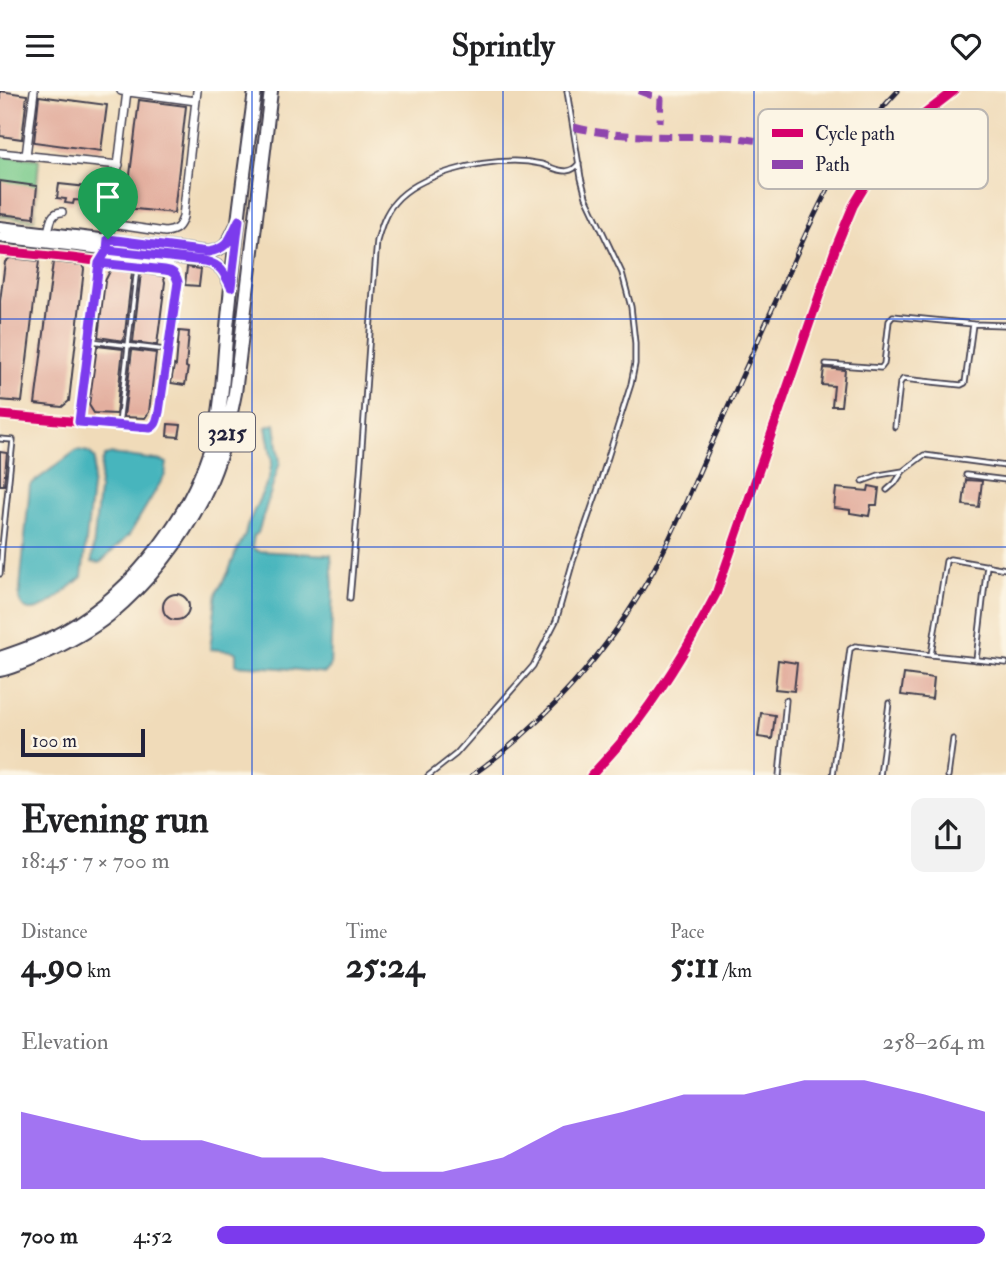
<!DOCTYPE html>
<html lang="en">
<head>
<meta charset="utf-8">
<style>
  :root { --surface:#fff; --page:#f2f2f2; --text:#202124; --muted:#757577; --accent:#7c3aed }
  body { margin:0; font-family:"IM FELL Double Pica",serif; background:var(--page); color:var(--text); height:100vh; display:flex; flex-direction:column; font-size:26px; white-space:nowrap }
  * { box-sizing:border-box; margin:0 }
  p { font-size:23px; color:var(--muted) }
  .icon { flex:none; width:38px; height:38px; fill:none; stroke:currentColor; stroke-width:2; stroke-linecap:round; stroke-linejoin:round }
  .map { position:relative; height:684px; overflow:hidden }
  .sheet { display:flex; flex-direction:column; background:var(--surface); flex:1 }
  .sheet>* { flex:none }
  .scale { position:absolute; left:21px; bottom:18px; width:124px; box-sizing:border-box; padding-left:7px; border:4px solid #22223b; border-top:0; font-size:19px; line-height:24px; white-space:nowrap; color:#22223b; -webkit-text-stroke:5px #fcf5e5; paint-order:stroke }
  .pin { position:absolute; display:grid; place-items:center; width:60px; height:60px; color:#fff; margin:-72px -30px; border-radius:50% 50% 50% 0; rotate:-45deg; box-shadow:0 0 7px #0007 }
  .pin .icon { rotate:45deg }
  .round { display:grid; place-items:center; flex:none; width:74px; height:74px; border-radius:14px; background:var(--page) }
  .summary { display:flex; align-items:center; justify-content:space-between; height:119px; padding:0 21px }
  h1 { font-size:38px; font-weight:800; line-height:52px }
  .figures { display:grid; grid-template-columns:repeat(3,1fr); gap:10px; height:119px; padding:7px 21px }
  .figures div { display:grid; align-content:center }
  .figures b { font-size:35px; font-weight:800 }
  .figures small { font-size:19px; font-weight:400 }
  .figures p { font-size:19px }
  .chart { height:196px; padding:14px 21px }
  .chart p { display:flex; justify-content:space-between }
  .chart svg { width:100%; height:126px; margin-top:7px; fill:var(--accent); opacity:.7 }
  ul { padding:0 21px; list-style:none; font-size:23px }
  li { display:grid; grid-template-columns:112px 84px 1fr; align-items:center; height:52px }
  li i { height:18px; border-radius:9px; background:var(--accent) }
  header { display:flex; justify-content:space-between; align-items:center; height:91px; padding:0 21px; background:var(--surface); font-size:32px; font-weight:800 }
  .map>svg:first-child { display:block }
</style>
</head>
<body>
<header><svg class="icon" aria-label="menu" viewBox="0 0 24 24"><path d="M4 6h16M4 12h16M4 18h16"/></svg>Sprintly<svg class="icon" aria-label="heart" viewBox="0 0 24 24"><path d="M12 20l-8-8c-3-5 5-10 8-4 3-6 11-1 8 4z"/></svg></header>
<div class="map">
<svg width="1006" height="685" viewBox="0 0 1006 685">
  <rect width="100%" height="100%" fill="#fcf5e5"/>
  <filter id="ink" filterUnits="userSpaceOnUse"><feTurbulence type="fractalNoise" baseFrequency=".0143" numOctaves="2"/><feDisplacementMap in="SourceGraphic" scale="14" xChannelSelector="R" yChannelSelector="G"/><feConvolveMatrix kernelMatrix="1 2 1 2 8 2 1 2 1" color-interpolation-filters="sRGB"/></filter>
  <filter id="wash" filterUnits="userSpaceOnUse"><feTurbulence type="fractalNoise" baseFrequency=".00686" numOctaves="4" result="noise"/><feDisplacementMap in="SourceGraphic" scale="28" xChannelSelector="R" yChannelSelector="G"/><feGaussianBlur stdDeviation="1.57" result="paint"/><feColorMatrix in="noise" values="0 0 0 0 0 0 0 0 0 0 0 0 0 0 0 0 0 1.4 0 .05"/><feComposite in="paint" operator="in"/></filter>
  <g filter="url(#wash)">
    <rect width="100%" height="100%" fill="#f0dbb9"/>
    <path fill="#78ca8b" stroke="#4d7663" stroke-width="2" d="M 0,64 L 39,68 L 34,129 L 0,125 Z"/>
    <path fill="#46b5bd" stroke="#346c7c" stroke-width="2" d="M 275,333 L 280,371 L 258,442 L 254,445 L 252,456 L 257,460 L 331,464 L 333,496 L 330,576 L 325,582 L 280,577 L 236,574 L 236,562 L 233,560 L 210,558 L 217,501 L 228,482 L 236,461 L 245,444 L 247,435 L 269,387 L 272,370 L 266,336 Z
      M 77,359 C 85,360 92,360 95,369 L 82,486 C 69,496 28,539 19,508 L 30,394 Z
      M 112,363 L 163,370 L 167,372 L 165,384 L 129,444 L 100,472 L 92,471 L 92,468 L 102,371 L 105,365 Z"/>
    <g id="blocks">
      <path fill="#e3af9f" d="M 0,0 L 27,4 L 22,48 L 0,45 Z
        M 39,5 L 107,14 L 101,60 L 34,51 Z
        M 139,9 L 186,15 L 174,122 L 126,117 Z
        M 0,90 L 37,95 L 34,127 L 0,123 Z
        M 59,93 L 87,96 L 86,110 L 74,109 L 73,113 L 65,112 L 66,108 L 57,107 Z
        M 10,167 L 39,170 L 22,311 L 0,309 L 0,210 L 5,171 Z
        M 53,171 L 82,174 L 84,178 L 69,310 L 62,316 L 35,313 Z
        M 187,176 L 201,178 L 199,195 L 185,194 Z
        M 111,178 L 132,181 L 124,250 L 98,246 L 105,190 Z
        M 141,182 L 163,185 L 165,191 L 157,254 L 133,251 Z
        M 179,240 L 189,241 L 186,276 L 188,277 L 185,294 L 171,292 L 174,274 L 176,275 Z
        M 97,255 L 123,258 L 116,323 L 94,322 L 89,314 Z
        M 132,259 L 156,262 L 149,321 L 145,327 L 124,326 Z
        M 824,277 L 845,279 L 841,315 L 832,315 L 834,295 L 822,294 Z
        M 168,333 L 181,334 L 179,346 L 167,345 Z
        M 0,361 L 7,362 L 4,394 L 0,394 Z
        M 966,389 L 982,390 L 979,416 L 963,414 Z
        M 869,395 L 879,397 L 877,414 L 871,414 L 869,425 L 850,422 L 850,419 L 834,417 L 836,397 L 868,400 Z
        M163 516a13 13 0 1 1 26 0a13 13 0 1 1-26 0Z
        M 778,569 L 797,572 L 794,600 L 775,598 Z
        M 904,583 L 934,587 L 932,608 L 901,604 Z
        M 761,622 L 775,624 L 772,648 L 758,646 Z"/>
    </g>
  </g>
  <g filter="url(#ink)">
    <use href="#blocks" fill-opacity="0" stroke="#413e4e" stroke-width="2"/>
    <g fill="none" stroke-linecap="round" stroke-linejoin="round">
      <defs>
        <path id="lane" d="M 91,250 L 166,259
          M 826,273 L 881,277 L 884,273 L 889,230 L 893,225 L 973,233 L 1006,234
          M 119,333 L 137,177
          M 895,336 L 900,292 L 903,288 L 961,294 L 965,292 L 973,233
          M 0,348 L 13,349 L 2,456 L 0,456
          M 966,384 L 1006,389
          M 863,390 L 879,384 L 903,380 L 924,364 L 1006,375
          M 887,399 L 895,392 L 903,380
          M 1006,478 L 950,468 L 946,470 L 931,564 L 1006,572
          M 0,483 L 2,456
          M 350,507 C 361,388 367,269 377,150 C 381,136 385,122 395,111 C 419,83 478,70 514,70 C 522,70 532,71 541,73 C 549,75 557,80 566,80 C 573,79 575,77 579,72
          M 976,569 L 987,474
          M 428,685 L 456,663 L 533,575 L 556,530 L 573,470 L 597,401 L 631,293 L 635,273 L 635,252 L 631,216 L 622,182 L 586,106 L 581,87 L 567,0
          M 779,685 L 786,609
          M 833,685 L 850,558 L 855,555 L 931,564
          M 880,685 L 889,612
          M 948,685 L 953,648"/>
        <path id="street" d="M 121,0 L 196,10
          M 0,62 L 119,74
          M 26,65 L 34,0
          M 111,133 L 165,141 C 176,140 180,136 183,126 L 197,0
          M 48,142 C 50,132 51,121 62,121
          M 0,160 L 72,167 L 165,179 L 174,182 L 178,191 L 159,321 L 154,336 L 150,337 L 0,324
          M 79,331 L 99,172 L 107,159 L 111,133 L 127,0
          M 591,685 C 603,671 616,658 627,644 C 662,600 690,553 716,503 L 836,156 L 853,115 L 876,77 L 923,24 L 954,0"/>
        <path id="secondary" d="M 0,136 L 208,161 C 227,158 227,152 235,136
          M 0,146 L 205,170 C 222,174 224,181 231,196"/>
        <path id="primary" d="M 0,567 C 21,560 44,552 64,541 C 136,500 197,419 216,338 C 222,312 223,285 225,259 C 227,234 230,209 232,185 C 238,123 247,61 255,0
          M 0,579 C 14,576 27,570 40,564 C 64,553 88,541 109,524 C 152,488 188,441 211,389 C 223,361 229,332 235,302 L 271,0"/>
      </defs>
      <use href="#lane" stroke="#413e4e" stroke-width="7"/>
      <use href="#street" stroke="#413e4e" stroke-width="10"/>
      <use href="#secondary" stroke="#413e4e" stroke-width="14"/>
      <use href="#primary" stroke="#413e4e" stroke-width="16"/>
      <use href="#lane" stroke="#fff" stroke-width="3.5"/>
      <use href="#street" stroke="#fff" stroke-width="7"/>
      <use href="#secondary" stroke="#fff" stroke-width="10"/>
      <use href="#primary" stroke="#fff" stroke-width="12"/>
      <defs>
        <path id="rail" d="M 471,685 C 546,632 609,560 653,480 C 675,440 692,396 711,354 C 732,308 753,261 774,214 C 809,135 837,63 898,0"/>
      </defs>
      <use href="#rail" stroke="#22223b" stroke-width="5"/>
      <use href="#rail" stroke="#fcf5e5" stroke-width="2.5" stroke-dasharray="8" stroke-linecap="butt"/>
      <path stroke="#8e44ad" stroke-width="7" stroke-dasharray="14 7" stroke-linecap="butt" d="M 639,0 L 661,8 L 660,31
        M 574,36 C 623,49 674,44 725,46 C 760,48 792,59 827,52"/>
      <defs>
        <path id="cycleway" d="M 0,160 L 72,167 L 165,179 L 174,182 L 178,191 L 159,321 L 154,336 L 150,337 L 0,324
          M 591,685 C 603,671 616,658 627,644 C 662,600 690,553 716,503 L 836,156 L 853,115 L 876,77 L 923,24 L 954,0"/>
      </defs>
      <use href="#cycleway" stroke="#fcf5e5" stroke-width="13"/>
      <use href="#cycleway" stroke="#d6006c" stroke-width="9"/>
    </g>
  </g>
  <g fill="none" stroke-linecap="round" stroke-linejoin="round" filter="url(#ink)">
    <defs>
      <path id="route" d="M 108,148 L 107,159 L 99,172 L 165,179 C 173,180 176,183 178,191 L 159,321 C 157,328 157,334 150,337 L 79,331 L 99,172 L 107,159 L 205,170 C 221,174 224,181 231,196 L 239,129 C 229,148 230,157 208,161 L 108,148"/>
    </defs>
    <use href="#route" stroke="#fff" stroke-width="14"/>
    <use href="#route" stroke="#7c3aed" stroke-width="9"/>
  </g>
  <path fill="none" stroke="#1d4ed8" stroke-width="2" stroke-opacity="0.55" d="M 252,0 L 252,685M 503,0 L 503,685M 754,0 L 754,685M 0,228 L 1006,228M 0,456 L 1006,456"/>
  <g text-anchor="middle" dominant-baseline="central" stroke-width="6" stroke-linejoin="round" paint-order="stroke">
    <rect fill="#fcf5e5" stroke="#63616e" stroke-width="2" x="199" y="321.5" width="56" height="39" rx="5"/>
    <g font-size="23" font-weight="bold" fill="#22223b">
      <text x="227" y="341">3215</text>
    </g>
  </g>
  <rect x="758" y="18" width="230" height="80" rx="10" fill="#fcf5e5" stroke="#bbb6b2" stroke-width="2"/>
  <rect x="772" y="38" width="31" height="8" fill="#d6006c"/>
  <rect x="772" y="69" width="31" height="9" fill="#8e44ad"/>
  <g font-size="19" fill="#22223b">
    <text x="815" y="49">Cycle path</text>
    <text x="815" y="80">Path</text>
  </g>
</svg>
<div class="scale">100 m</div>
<div class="pin" style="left:108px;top:148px;background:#1e9e55"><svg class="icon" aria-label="arrive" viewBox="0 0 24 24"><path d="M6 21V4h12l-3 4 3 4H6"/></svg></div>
</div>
<section class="sheet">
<div class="summary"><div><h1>Evening run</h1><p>18:45 · 7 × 700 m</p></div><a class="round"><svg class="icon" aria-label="share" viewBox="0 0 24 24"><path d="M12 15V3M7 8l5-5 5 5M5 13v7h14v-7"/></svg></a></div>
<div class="figures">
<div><p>Distance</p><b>4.90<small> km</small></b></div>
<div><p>Time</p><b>25:24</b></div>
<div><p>Pace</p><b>5:11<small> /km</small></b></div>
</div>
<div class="chart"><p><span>Elevation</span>258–264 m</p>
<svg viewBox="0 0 160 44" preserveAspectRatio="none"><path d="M0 44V17L10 22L20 27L30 27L40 33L50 33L60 38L70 38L80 33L90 22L100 17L110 11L120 11L130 6L140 6L150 11L160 17V44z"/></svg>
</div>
<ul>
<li><b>700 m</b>4:52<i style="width:100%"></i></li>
</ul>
</section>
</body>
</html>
